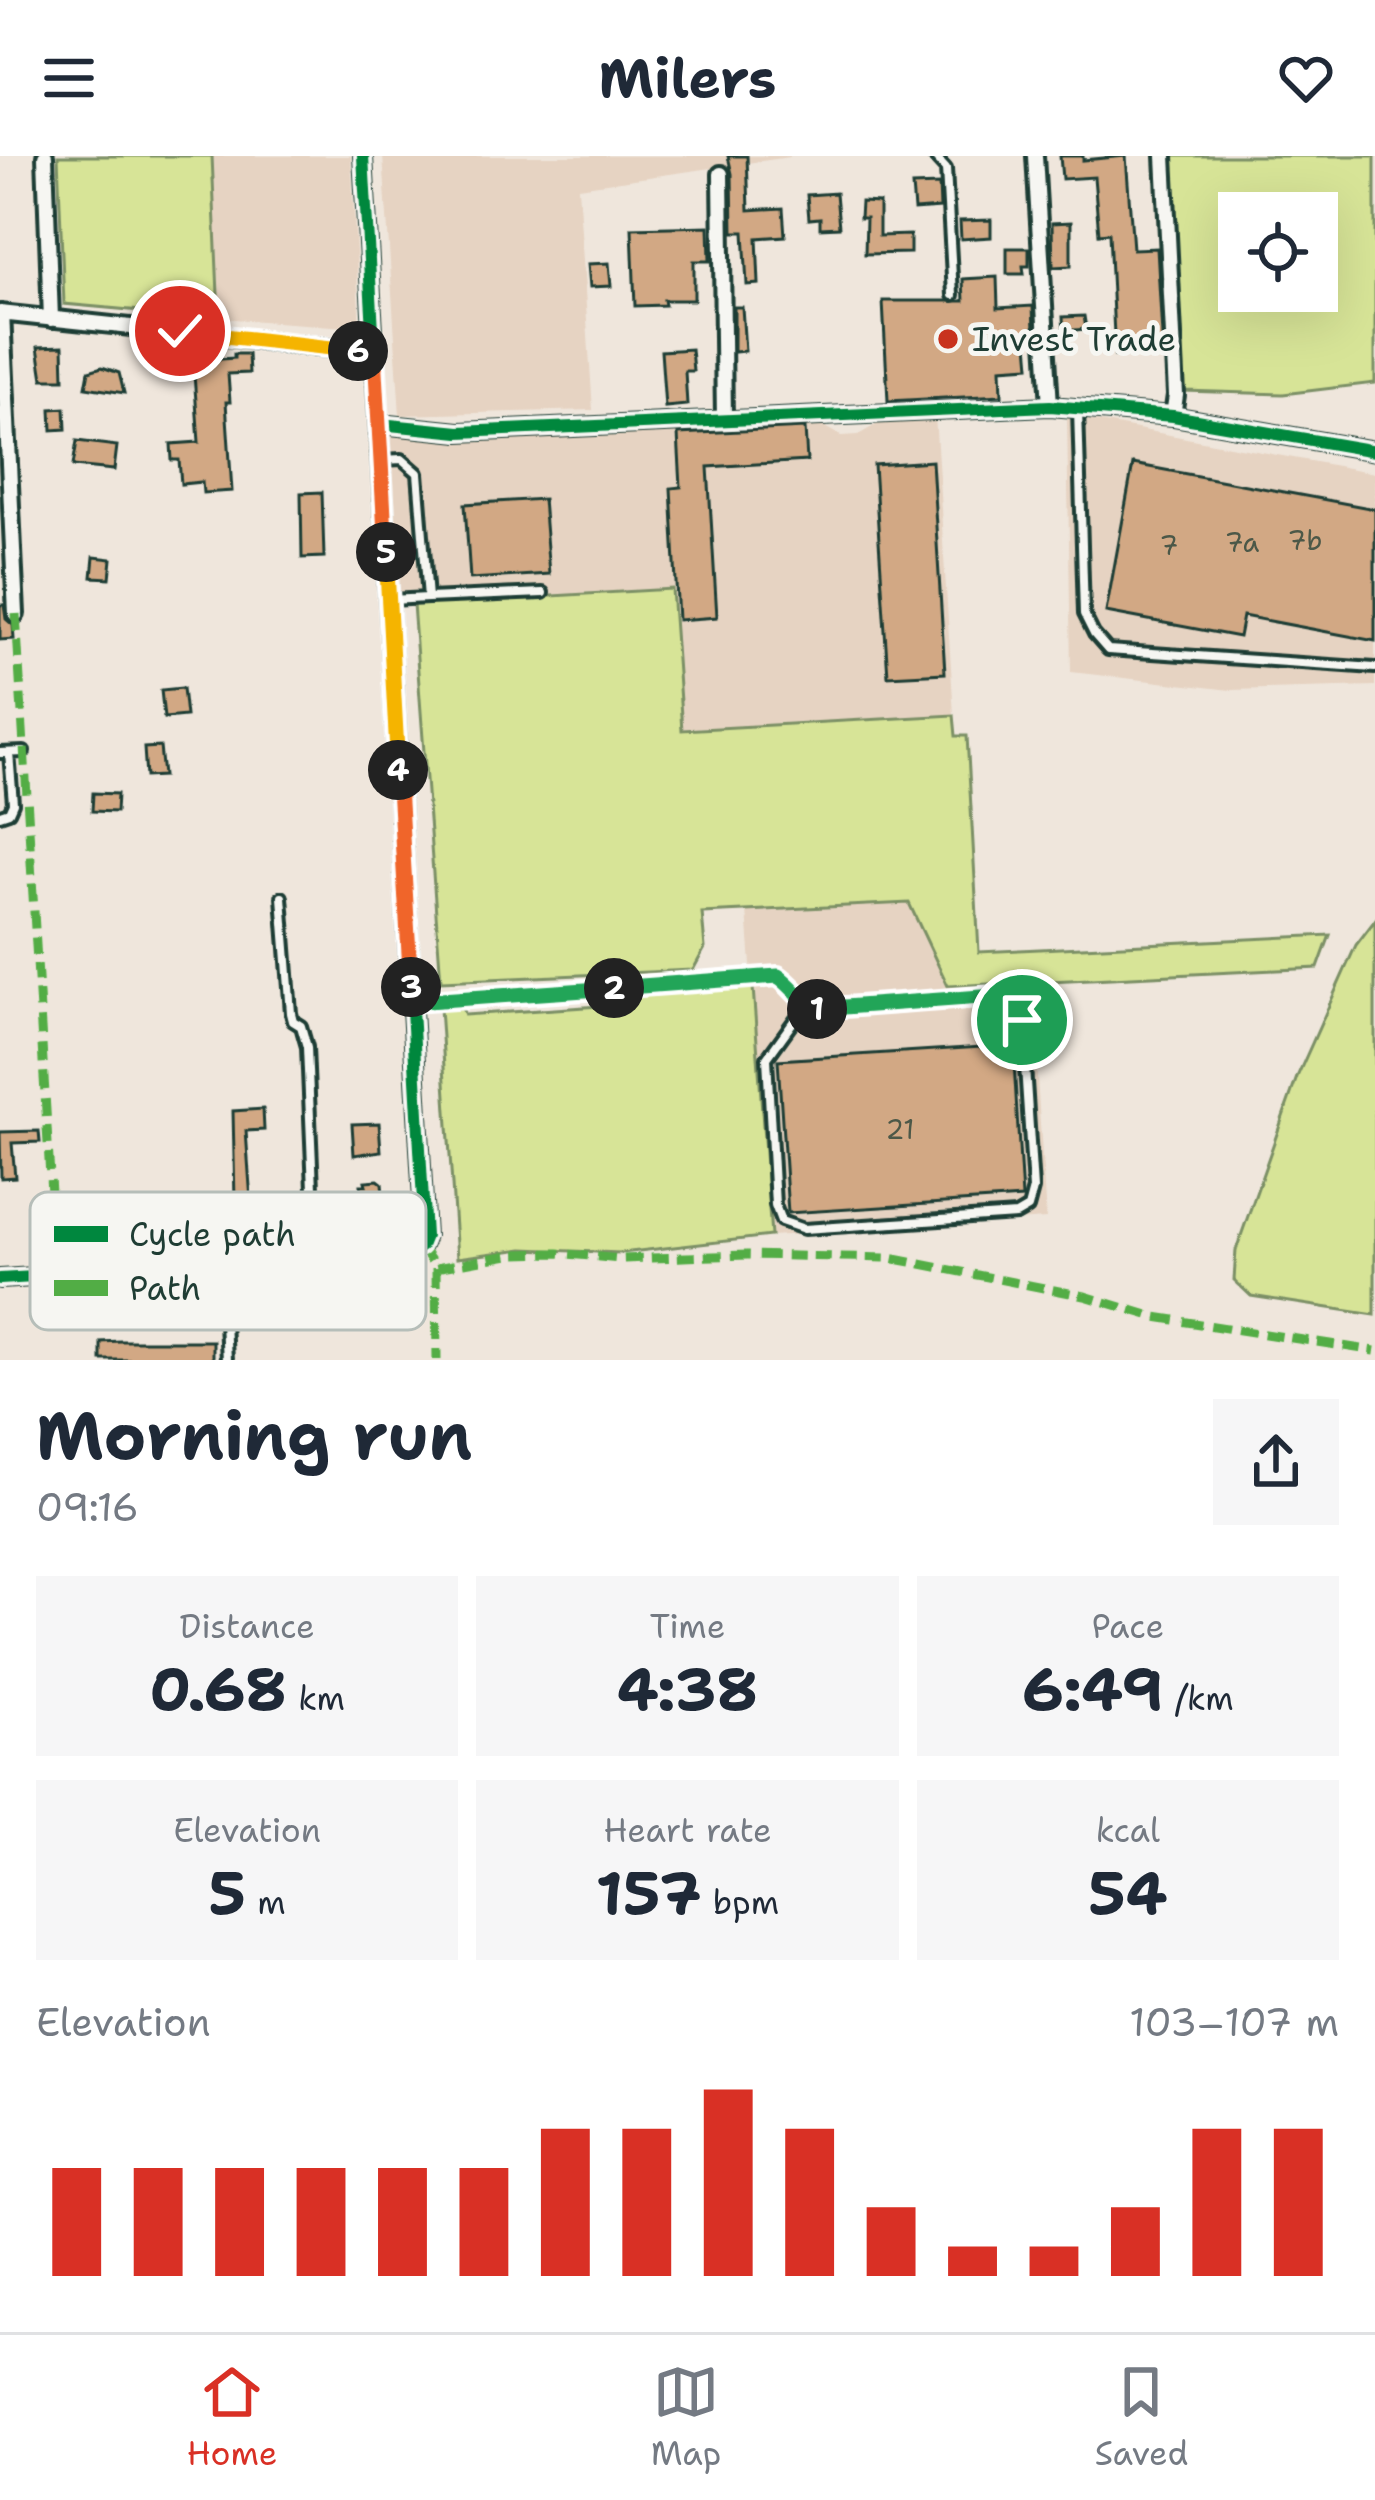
<!DOCTYPE html>
<html lang="en">
<head>
<meta charset="utf-8">
<style>
  :root { --surface:#fff; --page:#f6f6f7; --text:#1f2937; --muted:#747a83; --line:#e0e1e3; --accent:#d93025 }
  body { margin:0; font-family:"Shantell Sans",sans-serif; background:var(--page); color:var(--text); height:100vh; display:flex; flex-direction:column; font-size:45px; white-space:nowrap }
  * { box-sizing:border-box; margin:0 }
  p { font-size:39px; color:var(--muted) }
  .icon { flex:none; width:66px; height:66px; fill:none; stroke:currentColor; stroke-width:2; stroke-linecap:round; stroke-linejoin:round }
  .map { position:relative; height:1204px; overflow:hidden }
  .details { display:flex; flex-direction:column; background:var(--surface); flex:1 }
  .details>* { flex:none }
  .tools { position:absolute; left:1218px; top:36px; display:grid; gap:24px }
  .tools a { display:grid; place-items:center; width:120px; height:120px; border-radius:0px; background:var(--surface); box-shadow:0 12px 48px #0002; font-size:60px }
  .pin { position:absolute; display:grid; place-items:center; width:102px; height:102px; color:#fff; margin:-51px; border:6px solid #fff; border-radius:50%; box-shadow:0 3px 12px #0007 }
  .km { position:absolute; width:60px; height:60px; margin:-30px; border-radius:50%; background:#222; color:#fff; font-size:33px; line-height:60px; text-align:center }
  .round { display:grid; place-items:center; flex:none; width:126px; height:126px; border-radius:0px; background:var(--page) }
  .headline { display:flex; align-items:center; justify-content:space-between; height:204px; padding:0 36px }
  h1 { font-size:66px; font-weight:700; line-height:90px }
  .stats { display:grid; grid-template-columns:repeat(3,1fr); gap:18px; height:204px; padding:12px 36px }
  .stats div { display:grid; align-content:center; border-radius:0px; background:var(--page); text-align:center }
  .stats b { font-size:60px; font-weight:700 }
  .stats small { font-size:33px; font-weight:400 }
  .stats p { font-size:33px }
  .chart { height:336px; padding:24px 36px }
  .chart p { display:flex; justify-content:space-between }
  .chart svg { width:100%; height:216px; margin-top:12px; stroke:var(--accent); stroke-width:6 }
  header { display:flex; justify-content:space-between; align-items:center; height:156px; padding:0 36px; background:var(--surface); font-size:54px; font-weight:700 }
  .tab-bar { display:flex; justify-content:space-around; align-items:center; height:168px; border-top:3px solid var(--line); background:var(--surface); font-size:33px; color:var(--muted) }
  .tab-bar a { display:grid; justify-items:center; gap:6px }
  .tab-bar .current { color:var(--accent) }
  .map>svg:first-child { display:block }
</style>
</head>
<body>
<header><svg class="icon" aria-label="menu" viewBox="0 0 24 24"><path d="M4 6h16M4 12h16M4 18h16"/></svg>Milers<svg class="icon" aria-label="heart" viewBox="0 0 24 24"><path d="M12 20l-8-8c-3-5 5-10 8-4 3-6 11-1 8 4z"/></svg></header>
<div class="map">
<svg width="1375" height="1204" viewBox="0 0 1375 1204">
  <rect width="100%" height="100%" fill="#efe6dc"/>
  <filter id="ink" filterUnits="userSpaceOnUse"><feTurbulence type="fractalNoise" baseFrequency=".00833" numOctaves="2"/><feDisplacementMap in="SourceGraphic" scale="24" xChannelSelector="R" yChannelSelector="G"/><feConvolveMatrix kernelMatrix="1 2 1 2 8 2 1 2 1" color-interpolation-filters="sRGB"/></filter>
  <g filter="url(#ink)">
    <path fill="#e6d3c2" d="M 212,0 L 351,0 L 360,172 L 219,162 Z
      M 383,0 L 790,0 L 790,1 L 578,31 L 593,254 L 400,259 Z
      M 935,259 L 954,559 L 681,574 L 671,433 L 398,449 L 387,280 L 424,282 L 812,264 L 841,280 L 858,279 L 890,261 Z
      M 1067,260 L 1375,317 L 1375,530 L 1231,534 L 1071,516 Z
      M 910,747 L 949,830 L 1031,825 L 1046,1063 L 771,1080 L 747,755 Z"/>
    <path fill="#d7e497" stroke="#7b9066" stroke-width="3" fill-rule="evenodd" d="M 58,0 L 212,0 L 219,162 L 64,148 Z
      M 1168,0 L 1375,0 L 1375,227 L 1283,238 L 1183,235 ZM 1239,57 L 1317,57 L 1317,135 L 1239,135 Z
      M 672,433 L 682,574 L 954,559 L 956,580 L 967,580 L 979,796 L 1330,779 L 1318,812 L 948,830 L 909,747 L 702,757 L 705,792 L 693,814 L 441,825 L 413,448 Z
      M 1375,764 L 1375,1159 L 1251,1140 L 1234,1124 L 1236,1094 L 1297,921 L 1356,789 Z
      M 753,831 L 771,1080 L 621,1097 L 523,1093 L 457,1102 L 440,852 L 462,852 L 465,859 L 629,848 L 631,838 Z"/>
    <path fill="#d2a884" stroke="#1f3d34" stroke-width="3" d="M 728,0 L 747,0 L 749,54 L 783,52 L 785,80 L 757,82 L 759,128 L 747,129 L 744,76 L 733,76 L 732,18 Z
      M 1060,0 L 1083,0 L 1083,4 L 1126,0 L 1133,93 L 1157,92 L 1163,198 L 1115,200 L 1109,77 L 1099,78 L 1094,21 L 1062,23 Z
      M 939,29 L 940,52 L 914,54 L 912,30 Z
      M 836,37 L 839,71 L 820,72 L 820,62 L 809,63 L 807,39 Z
      M 861,46 L 879,47 L 879,80 L 910,79 L 910,97 L 865,98 L 866,62 L 860,62 Z
      M 991,64 L 991,81 L 961,83 L 960,65 Z
      M 1071,66 L 1071,110 L 1053,111 L 1052,67 Z
      M 709,70 L 710,105 L 694,105 L 694,144 L 664,144 L 665,149 L 635,150 L 632,72 Z
      M 1007,92 L 1029,92 L 1029,110 L 1023,110 L 1024,118 L 1007,118 Z
      M 609,107 L 611,130 L 590,131 L 588,108 Z
      M 997,121 L 998,152 L 1033,150 L 1034,175 L 1027,176 L 1030,210 L 1001,212 L 1002,239 L 888,245 L 883,145 L 964,145 L 963,123 Z
      M 734,151 L 742,151 L 745,195 L 734,196 Z
      M 1084,160 L 1086,173 L 1064,175 L 1063,161 Z
      M 63,190 L 64,223 L 43,223 L 38,191 Z
      M 691,193 L 693,215 L 685,215 L 687,249 L 665,251 L 661,195 Z
      M 234,198 L 248,198 L 249,217 L 228,218 L 230,246 L 226,246 L 232,335 L 203,337 L 202,326 L 181,328 L 179,304 L 172,304 L 171,288 L 199,286 L 193,205 L 234,202 Z
      M 102,211 L 119,217 L 124,237 L 86,231 L 89,215 Z
      M 65,252 L 66,273 L 52,274 L 51,253 Z
      M 805,272 L 807,305 L 708,311 L 717,461 L 678,464 L 671,332 L 681,331 L 678,278 Z
      M 77,285 L 117,290 L 114,314 L 73,310 Z
      M 932,305 L 945,517 L 888,520 L 874,309 Z
      M 1133,308 L 1375,353 L 1375,485 L 1243,460 L 1239,481 L 1106,456 Z
      M 322,336 L 324,401 L 302,402 L 301,337 Z
      M 543,343 L 549,418 L 470,423 L 465,348 Z
      M 94,401 L 112,403 L 110,422 L 92,421 Z
      M 0,449 L 4,449 L 6,463 L 13,469 L 14,483 L 0,484 Z
      M 183,532 L 186,560 L 164,562 L 161,534 Z
      M 160,591 L 163,620 L 146,621 L 144,592 Z
      M 93,637 L 117,638 L 116,656 L 92,655 Z
      M 1013,889 L 1022,1042 L 788,1057 L 778,904 Z
      M 263,953 L 264,974 L 246,975 L 251,1045 L 235,1046 L 233,955 Z
      M 379,967 L 381,995 L 354,999 L 352,968 Z
      M 39,975 L 40,986 L 12,987 L 15,1021 L 1,1022 L 0,976 Z
      M 378,1024 L 382,1027 L 386,1076 L 382,1081 L 370,1082 L 369,1077 L 364,1078 L 361,1029 L 366,1029 L 365,1025 Z
      M 121,1185 L 213,1185 L 213,1204 L 101,1204 L 101,1186 Z"/>
    <g fill="none" stroke-linecap="round" stroke-linejoin="round">
      <defs>
        <path id="service" d="M 934,0 L 946,13 L 953,139
          M 1078,253 L 1084,458 L 1094,478 L 1108,494 L 1375,512
          M 382,304 L 402,303 L 418,317 L 428,442 L 390,444
          M 428,442 L 543,437
          M 0,597 L 24,596
          M 0,659 L 9,656 L 13,647 L 9,597
          M 282,741 L 291,857 L 293,865 L 301,870 L 307,891 L 316,1104
          M 413,846 L 778,820 L 815,853 L 995,840 L 1006,843 L 1022,864 L 1033,1033 L 1028,1052 L 1016,1059 L 804,1073 L 781,1065 L 775,1049 L 767,902 L 806,848
          M 222,1110 L 227,1204"/>
        <path id="minor" d="M 45,0 L 51,163
          M 1035,0 L 1050,250
          M 1164,0 L 1176,239 L 1173,260
          M 721,18 L 724,264
          M 0,157 L 375,197
          M 2,157 L 16,458
          M 380,268 L 459,276 L 1050,250 L 1173,260 L 1375,295
          M 0,1123 L 408,1099 L 421,1090 L 425,1080 L 363,0"/>
      </defs>
      <use href="#service" stroke="#1f3d34" stroke-width="16"/>
      <use href="#minor" stroke="#1f3d34" stroke-width="22"/>
      <use href="#service" stroke="#f6f6f2" stroke-width="8"/>
      <use href="#minor" stroke="#f6f6f2" stroke-width="14"/>
      <path stroke="#52ad45" stroke-width="9" stroke-dasharray="18 9" stroke-linecap="butt" d="M 16,458 L 56,1120
        M 421,1090 L 436,1112 L 515,1098 L 558,1097 L 621,1103 L 747,1099 L 890,1102 L 1085,1140 L 1155,1161 L 1375,1195
        M 436,1112 L 437,1204"/>
      <defs>
        <path id="cycleway" d="M 380,268 L 459,276 L 1050,250 L 1173,260 L 1375,295
          M 0,1123 L 408,1099 L 421,1090 L 425,1080 L 363,0"/>
      </defs>
      <use href="#cycleway" stroke="#f6f6f2" stroke-width="20"/>
      <use href="#cycleway" stroke="#00873e" stroke-width="12"/>
    </g>
  </g>
  <g fill="none" stroke-linecap="round" stroke-linejoin="round" filter="url(#ink)">
    <defs>
      <path id="split-1" d="M 817,853 L 995,840 L 1006,843 L 1022,864"/>
      <path id="split-2" d="M 614,832 L 778,820 C 793,830 803,848 817,853"/>
      <path id="split-3" d="M 411,831 L 412,846 L 614,832"/>
      <path id="split-4" d="M 398,614 L 411,831"/>
      <path id="split-5" d="M 386,396 L 398,614"/>
      <path id="split-6" d="M 358,195 L 375,197 L 386,396"/>
      <path id="split-7" d="M 180,175 L 358,195"/>
    </defs>
    <use href="#split-1" stroke="#fff" stroke-width="24"/>
    <use href="#split-2" stroke="#fff" stroke-width="24"/>
    <use href="#split-3" stroke="#fff" stroke-width="24"/>
    <use href="#split-4" stroke="#fff" stroke-width="24"/>
    <use href="#split-5" stroke="#fff" stroke-width="24"/>
    <use href="#split-6" stroke="#fff" stroke-width="24"/>
    <use href="#split-7" stroke="#fff" stroke-width="24"/>
    <use href="#split-1" stroke="#22a559" stroke-width="15"/>
    <use href="#split-2" stroke="#22a559" stroke-width="15"/>
    <use href="#split-3" stroke="#22a559" stroke-width="15"/>
    <use href="#split-4" stroke="#f0652b" stroke-width="15"/>
    <use href="#split-5" stroke="#f5b400" stroke-width="15"/>
    <use href="#split-6" stroke="#f0652b" stroke-width="15"/>
    <use href="#split-7" stroke="#f5b400" stroke-width="15"/>
  </g>
  <circle fill="#c8321e" stroke="#f6f6f2" stroke-width="4.5" cx="948" cy="183" r="12"/>
  <g text-anchor="middle" dominant-baseline="central" stroke-width="10" stroke-linejoin="round" paint-order="stroke">
    <g font-size="27" fill="#4c5848">
      <text x="1305" y="384">7b</text>
      <text x="1242" y="386">7a</text>
      <text x="1169" y="389">7</text>
      <text x="900" y="973">21</text>
    </g>
    <g font-size="33" fill="#1f3d34" stroke="#f6f6f2" text-anchor="start">
      <text x="972" y="183">Invest Trade</text>
    </g>
  </g>
  <rect x="30" y="1036" width="396" height="138" rx="18" fill="#f6f6f2" stroke="#b6beb9" stroke-width="3"/>
  <rect x="54" y="1070" width="54" height="16" fill="#00873e"/>
  <rect x="54" y="1124" width="54" height="16" fill="#52ad45"/>
  <g font-size="33" fill="#1f3d34">
    <text x="129" y="1090">Cycle path</text>
    <text x="129" y="1144">Path</text>
  </g>
</svg>
<div class="tools">
<a><svg class="icon" aria-label="locate" viewBox="0 0 24 24"><circle cx="12" cy="12" r="6"/><path d="M12 2v4M12 18v4M2 12h4M18 12h4"/></svg></a>
</div>
<div class="pin" style="left:1022px;top:864px;background:#1e9e55"><svg class="icon" aria-label="arrive" viewBox="0 0 24 24"><path d="M6 21V4h12l-3 4 3 4H6"/></svg></div>
<div class="pin" style="left:180px;top:175px;background:#d93025"><svg class="icon" aria-label="check" viewBox="0 0 24 24"><path d="M5 12l5 5 9-10"/></svg></div>
<b class="km" style="left:817px;top:853px">1</b>
<b class="km" style="left:614px;top:832px">2</b>
<b class="km" style="left:411px;top:831px">3</b>
<b class="km" style="left:398px;top:614px">4</b>
<b class="km" style="left:386px;top:396px">5</b>
<b class="km" style="left:358px;top:195px">6</b>
</div>
<section class="details">
<div class="headline"><div><h1>Morning run</h1><p>09:16</p></div><a class="round"><svg class="icon" aria-label="share" viewBox="0 0 24 24"><path d="M12 15V3M7 8l5-5 5 5M5 13v7h14v-7"/></svg></a></div>
<div class="stats">
<div><p>Distance</p><b>0.68<small> km</small></b></div>
<div><p>Time</p><b>4:38</b></div>
<div><p>Pace</p><b>6:49<small> /km</small></b></div>
</div>
<div class="stats">
<div><p>Elevation</p><b>5<small> m</small></b></div>
<div><p>Heart rate</p><b>157<small> bpm</small></b></div>
<div><p>kcal</p><b>54</b></div>
</div>
<div class="chart"><p><span>Elevation</span>103–107 m</p>
<svg viewBox="0 0 160 44" preserveAspectRatio="none"><path d="M5 44V22M15 44V22M25 44V22M35 44V22M45 44V22M55 44V22M65 44V14M75 44V14M85 44V6M95 44V14M105 44V30M115 44V38M125 44V38M135 44V30M145 44V14M155 44V14"/></svg>
</div>
</section>
<nav class="tab-bar">
<a class="current"><svg class="icon" aria-label="home" viewBox="0 0 24 24"><path d="M3 11l9-7 9 7M6 9v11h12V9"/></svg>Home</a>
<a><svg class="icon" aria-label="map" viewBox="0 0 24 24"><path d="M3 6l6-2 6 2 6-2v14l-6 2-6-2-6 2zM9 4v14M15 6v14"/></svg>Map</a>
<a><svg class="icon" aria-label="saved" viewBox="0 0 24 24"><path d="M7 4h10v16l-5-4-5 4z"/></svg>Saved</a>
</nav>
</body>
</html>
